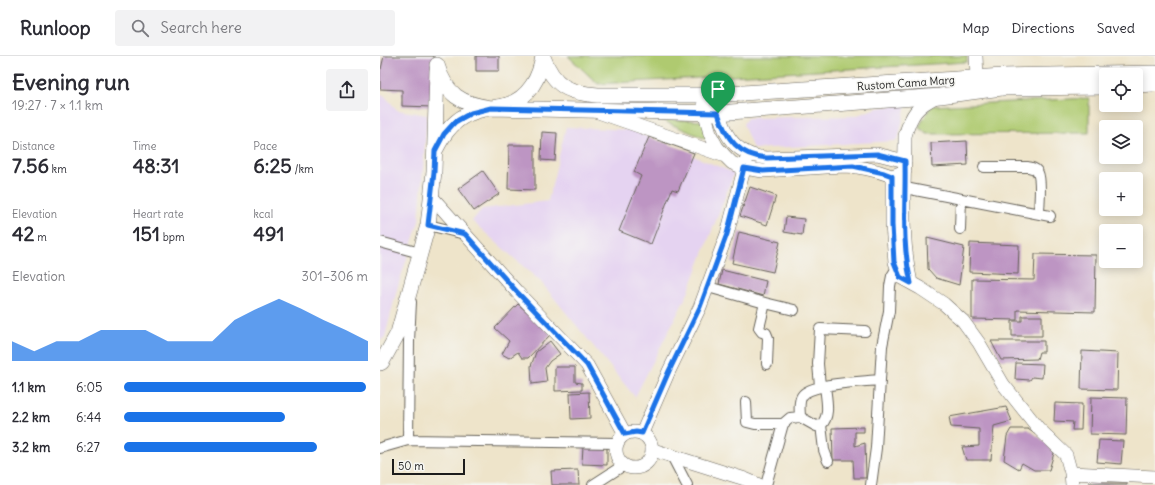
<!DOCTYPE html>
<html lang="en">
<head>
<meta charset="utf-8">
<style>
  :root { --surface:#fff; --page:#f2f2f3; --text:#2b2b33; --muted:#7c7c81; --line:#e1e1e2; --accent:#1a73e8 }
  body { margin:0; font-family:Delius,sans-serif; background:var(--page); color:var(--text); height:100vh; display:flex; flex-direction:column; font-size:15px; white-space:nowrap }
  * { box-sizing:border-box; margin:0 }
  p { font-size:13px; color:var(--muted) }
  .icon { flex:none; width:22px; height:22px; fill:none; stroke:currentColor; stroke-width:2; stroke-linecap:round; stroke-linejoin:round }
  .map { position:relative; flex:1; overflow:hidden }
  .drawer { display:flex; flex-direction:column; background:var(--surface); width:380px }
  .drawer>* { flex:none }
  .fabs { position:absolute; left:719px; top:12px; display:grid; gap:8px }
  .fabs a { display:grid; place-items:center; width:44px; height:44px; border-radius:4px; background:var(--surface); box-shadow:0 2px 10px #0003; font-size:20px }
  .scale { position:absolute; left:12px; bottom:10px; width:73px; box-sizing:border-box; padding-left:4px; border:2px solid #1c1c1c; border-top:0; font-size:11px; line-height:14px; white-space:nowrap; color:#1c1c1c; -webkit-text-stroke:3px #f6f6f2; paint-order:stroke }
  .pin { position:absolute; display:grid; place-items:center; width:34px; height:34px; color:#fff; margin:-41px -17px; border-radius:50% 50% 50% 0; rotate:-45deg; box-shadow:0 0 4px #0007 }
  .pin .icon { rotate:45deg }
  .round { display:grid; place-items:center; flex:none; width:42px; height:42px; border-radius:4px; background:var(--page) }
  .overview { display:flex; align-items:center; justify-content:space-between; height:68px; padding:0 12px }
  h1 { font-size:22px; font-weight:700; line-height:30px }
  .metrics { display:grid; grid-template-columns:repeat(3,1fr); gap:6px; height:68px; padding:4px 12px }
  .metrics div { display:grid; align-content:center }
  .metrics b { font-size:20px; font-weight:700 }
  .metrics small { font-size:11px; font-weight:400 }
  .metrics p { font-size:11px }
  .chart { height:112px; padding:8px 12px }
  .chart p { display:flex; justify-content:space-between }
  .chart svg { width:100%; height:72px; margin-top:4px; fill:var(--accent); opacity:.7 }
  ul { padding:0 12px; list-style:none; font-size:13px }
  li { display:grid; grid-template-columns:64px 48px 1fr; align-items:center; height:30px }
  li i { height:10px; border-radius:5px; background:var(--accent) }
  header { display:flex; align-items:center; gap:24px; box-sizing:border-box; height:56px; padding:0 20px; background:var(--surface); border-bottom:1px solid var(--line) }
  header strong { font-size:19px }
  nav { display:flex; gap:22px; margin-inline-start:auto; font-size:14px }
  .search { width:280px; height:36px; background:var(--page); display:flex; align-items:center; gap:10px; box-sizing:border-box; padding:0 14px; border-radius:4px; color:var(--muted); font-size:15px }
  main { display:flex; flex:1; min-height:0 }
  .map>svg:first-child { display:block }
</style>
</head>
<body>
<header>
<strong>Runloop</strong>
<div class="search"><svg class="icon" aria-label="search" viewBox="0 0 24 24"><circle cx="10" cy="10" r="6"/><path d="M15 15l6 6"/></svg>Search here</div>
<nav><a>Map</a><a>Directions</a><a>Saved</a></nav>
</header>
<main>
<section class="drawer">
<div class="overview"><div><h1>Evening run</h1><p>19:27 · 7 × 1.1 km</p></div><a class="round"><svg class="icon" aria-label="share" viewBox="0 0 24 24"><path d="M12 15V3M7 8l5-5 5 5M5 13v7h14v-7"/></svg></a></div>
<div class="metrics">
<div><p>Distance</p><b>7.56<small> km</small></b></div>
<div><p>Time</p><b>48:31</b></div>
<div><p>Pace</p><b>6:25<small> /km</small></b></div>
</div>
<div class="metrics">
<div><p>Elevation</p><b>42<small> m</small></b></div>
<div><p>Heart rate</p><b>151<small> bpm</small></b></div>
<div><p>kcal</p><b>491</b></div>
</div>
<div class="chart"><p><span>Elevation</span>301–306 m</p>
<svg viewBox="0 0 160 44" preserveAspectRatio="none"><path d="M0 44V32L10 38L20 32L30 32L40 25L50 25L60 25L70 32L80 32L90 32L100 19L110 12L120 6L130 12L140 19L150 25L160 32V44z"/></svg>
</div>
<ul>
<li><b>1.1 km</b>6:05<i style="width:99%"></i></li>
<li><b>2.2 km</b>6:44<i style="width:66%"></i></li>
<li><b>3.2 km</b>6:27<i style="width:79%"></i></li>
</ul>
</section>
<div class="map">
<svg width="775" height="429" viewBox="0 0 775 429">
  <rect width="100%" height="100%" fill="#f6f6f2"/>
  <filter id="ink" filterUnits="userSpaceOnUse"><feTurbulence type="fractalNoise" baseFrequency=".025" numOctaves="2"/><feDisplacementMap in="SourceGraphic" scale="8" xChannelSelector="R" yChannelSelector="G"/><feConvolveMatrix kernelMatrix="1 2 1 2 8 2 1 2 1" color-interpolation-filters="sRGB"/></filter>
  <filter id="wash" filterUnits="userSpaceOnUse"><feTurbulence type="fractalNoise" baseFrequency=".012" numOctaves="4" result="noise"/><feDisplacementMap in="SourceGraphic" scale="16" xChannelSelector="R" yChannelSelector="G"/><feGaussianBlur stdDeviation="0.9" result="paint"/><feColorMatrix in="noise" values="0 0 0 0 0 0 0 0 0 0 0 0 0 0 0 0 0 1.4 0 .05"/><feComposite in="paint" operator="in"/></filter>
  <g filter="url(#wash)">
    <rect width="100%" height="100%" fill="#eee4ca"/>
    <path fill="#e5d3f1" d="M 0,39 L 4,39 L 17,54 L 47,59 L 39,165 L 17,233 L 5,281 L 0,285 Z
      M 526,48 L 519,81 L 515,85 L 373,93 L 363,68 L 367,62 L 475,60 L 497,52 Z
      M 186,71 L 251,74 L 354,117 L 308,237 L 255,341 L 161,226 L 92,165 L 102,153 L 168,145 Z"/>
    <path fill="#afca70" stroke="#667346" d="M 188,0 L 587,0 L 587,6 L 218,28 Z
      M 709,42 L 709,77 L 547,78 L 539,71 L 551,50 Z
      M 279,63 L 322,65 L 333,86 Z"/>
    <g id="blocks">
      <path fill="#bd95c3" d="M 4,0 L 54,0 L 53,51 L 22,50 L 22,34 L 0,33 L 0,13 L 1,13 Z
        M 96,0 L 119,0 L 119,15 L 96,15 Z
        M 162,76 L 177,77 L 175,105 L 161,104 Z
        M 269,81 L 314,97 L 298,135 L 292,133 L 271,188 L 239,175 L 261,120 L 254,116 Z
        M 587,85 L 588,109 L 552,111 L 551,87 Z
        M 129,89 L 155,89 L 155,134 L 128,133 Z
        M 103,115 L 119,138 L 94,155 L 78,133 Z
        M 370,131 L 396,140 L 387,169 L 360,160 Z
        M 406,161 L 424,163 L 422,179 L 404,176 Z
        M 359,176 L 400,186 L 393,216 L 352,207 Z
        M 547,182 L 584,191 L 579,229 L 556,222 L 548,213 Z
        M 590,187 L 639,189 L 638,218 L 589,216 Z
        M 655,198 L 716,199 L 715,256 L 637,254 L 637,264 L 592,263 L 592,223 L 654,224 Z
        M 342,214 L 386,225 L 383,240 L 339,228 Z
        M 138,248 L 171,278 L 148,302 L 142,302 L 138,296 L 129,302 L 122,298 L 129,285 L 115,272 Z
        M 642,260 L 662,260 L 662,280 L 632,280 L 632,265 L 642,265 Z
        M 170,285 L 180,298 L 170,305 L 165,312 L 167,326 L 152,328 L 151,310 L 156,296 Z
        M 611,285 L 664,285 L 664,296 L 659,296 L 657,303 L 621,304 Z
        M 702,295 L 738,297 L 737,334 L 701,333 Z
        M 636,307 L 663,308 L 662,322 L 652,321 L 650,324 L 635,323 Z
        M 175,311 L 195,311 L 195,326 L 202,327 L 202,334 L 175,335 Z
        M 209,336 L 210,362 L 191,363 L 190,337 Z
        M 711,341 L 747,342 L 746,379 L 710,378 Z
        M 675,347 L 702,348 L 701,374 L 692,374 L 693,366 L 674,365 Z
        M 626,351 L 632,365 L 614,370 L 611,404 L 586,404 L 582,391 L 599,390 L 599,373 L 571,371 L 569,361 Z
        M 484,371 L 484,376 L 475,376 L 475,390 L 485,387 L 486,422 L 474,422 L 473,404 L 453,404 L 452,372 Z
        M 631,373 L 648,373 L 667,387 L 674,397 L 669,414 L 654,414 L 642,407 L 639,413 L 624,404 L 627,380 Z
        M 719,384 L 743,385 L 741,408 L 717,406 Z
        M 203,390 L 227,390 L 227,409 L 202,408 Z
        M 198,414 L 199,429 L 172,429 L 171,415 Z
        M 709,427 L 747,427 L 747,429 L 709,429 Z"/>
    </g>
  </g>
  <g filter="url(#ink)">
    <use href="#blocks" fill-opacity="0" stroke="#666259" stroke-width="1"/>
    <g fill="none" stroke-linecap="round" stroke-linejoin="round">
      <defs>
        <path id="minor" d="M 604,111 L 648,111 C 652,112 656,112 658,117 C 662,125 659,148 659,158
          M 525,132 L 670,160
          M 48,169 L 85,178
          M 580,173 L 581,143
          M 0,186 L 40,197
          M 328,231 L 385,247 L 379,272 L 382,276 L 386,277 L 388,282 L 387,308
          M 385,247 L 414,254
          M 440,330 L 438,308 L 440,273 L 485,275
          M 366,346 L 367,366 L 375,368 L 403,368 L 410,362 L 420,361
          M 441,369 C 451,360 446,342 445,330
          M 28,384 L 29,285 L 31,246
          M 0,392 L 28,384 L 237,387
          M 292,400 L 307,429
          M 448,405 L 444,394 L 441,369 L 436,370 L 420,361 C 420,355 418,346 422,340 C 431,327 482,326 499,324
          M 213,429 L 244,409
          M 386,429 L 403,368
          M 491,429 L 496,392 L 502,290 L 509,255 L 510,230 L 512,220 L 517,212"/>
        <path id="tertiary" d="M 596,0 L 597,22
          M 323,39 L 325,57 L 330,78 L 337,91 L 345,100 L 352,107 L 364,112 L 383,115 L 462,110 C 479,110 496,114 512,120 L 525,115
          M 336,39 C 340,71 350,99 387,102 L 497,98 L 525,105
          M 218,56 L 345,100
          M 512,120 L 512,169 L 515,206 L 520,221 L 540,232 L 564,248 L 583,265 L 599,287 L 623,328 L 659,373 L 686,399 L 691,417 L 692,429
          M 51,140 L 137,236 L 207,309 L 245,378
          M 531,227 C 520,179 525,129 525,80 C 531,58 537,50 558,40
          M236 394a18 18 0 1 1 36 0a18 18 0 1 1-36 0Z
          M 262,377 L 289,315 L 320,251 L 347,178 L 368,98
          M 273,394 L 365,423 L 379,429
          M 691,417 L 775,421"/>
        <path id="secondary" d="M 163,1 C 174,30 188,37 218,39 L 333,39 L 623,20 L 775,17
          M 57,9 C 66,39 81,48 111,52 L 338,57 L 560,40 L 622,32 L 726,31
          M 756,29 L 775,28
          M 56,93 C 64,77 74,63 91,57 C 103,52 116,52 127,49 C 149,42 160,21 163,0
          M 0,307 L 2,306 L 18,277 L 48,169 L 54,116 L 57,14"/>
      </defs>
      <use href="#minor" stroke="#666259" stroke-width="12"/>
      <use href="#tertiary" stroke="#666259" stroke-width="14"/>
      <use href="#secondary" stroke="#666259" stroke-width="16"/>
      <use href="#minor" stroke="#fff" stroke-width="10"/>
      <use href="#tertiary" stroke="#fff" stroke-width="13"/>
      <use href="#secondary" stroke="#fff" stroke-width="15"/>
    </g>
  </g>
  <g fill="none" stroke-linecap="round" stroke-linejoin="round" filter="url(#ink)">
    <defs>
      <path id="route" d="M 111,52 L 338,57 C 346,83 359,100 387,102 L 497,98 L 525,105 C 526,147 521,185 531,227 L 520,221 L 514,206 L 512,169 L 512,120 L 504,117 L 473,110 L 383,115 L 364,112 L 347,178 L 320,251 L 289,315 L 262,377 L 256,376 L 245,378 L 207,309 L 137,236 L 85,178 L 48,169 L 54,116 L 55,95 L 64,78 L 75,66 L 91,57 Z"/>
    </defs>
    <use href="#route" stroke="#fff" stroke-width="8"/>
    <use href="#route" stroke="#1a73e8" stroke-width="5"/>
  </g>
  <g text-anchor="middle" dominant-baseline="central" stroke-width="3" stroke-linejoin="round" paint-order="stroke">
    <g font-size="11" fill="#1c1c1c" stroke="#f6f6f2">
      <text transform="translate(526 27) rotate(-4)">Rustom Cama Marg</text>
    </g>
  </g>
</svg>
<div class="fabs">
<a><svg class="icon" aria-label="locate" viewBox="0 0 24 24"><circle cx="12" cy="12" r="6"/><path d="M12 2v4M12 18v4M2 12h4M18 12h4"/></svg></a>
<a><svg class="icon" aria-label="layers" viewBox="0 0 24 24"><path d="M12 4l9 5-9 5-9-5zM3 14l9 5 9-5"/></svg></a>
<a>+</a>
<a>−</a>
</div>
<div class="scale">50 m</div>
<div class="pin" style="left:338px;top:57px;background:#1e9e55"><svg class="icon" aria-label="arrive" viewBox="0 0 24 24"><path d="M6 21V4h12l-3 4 3 4H6"/></svg></div>
</div>
</main>
</body>
</html>
